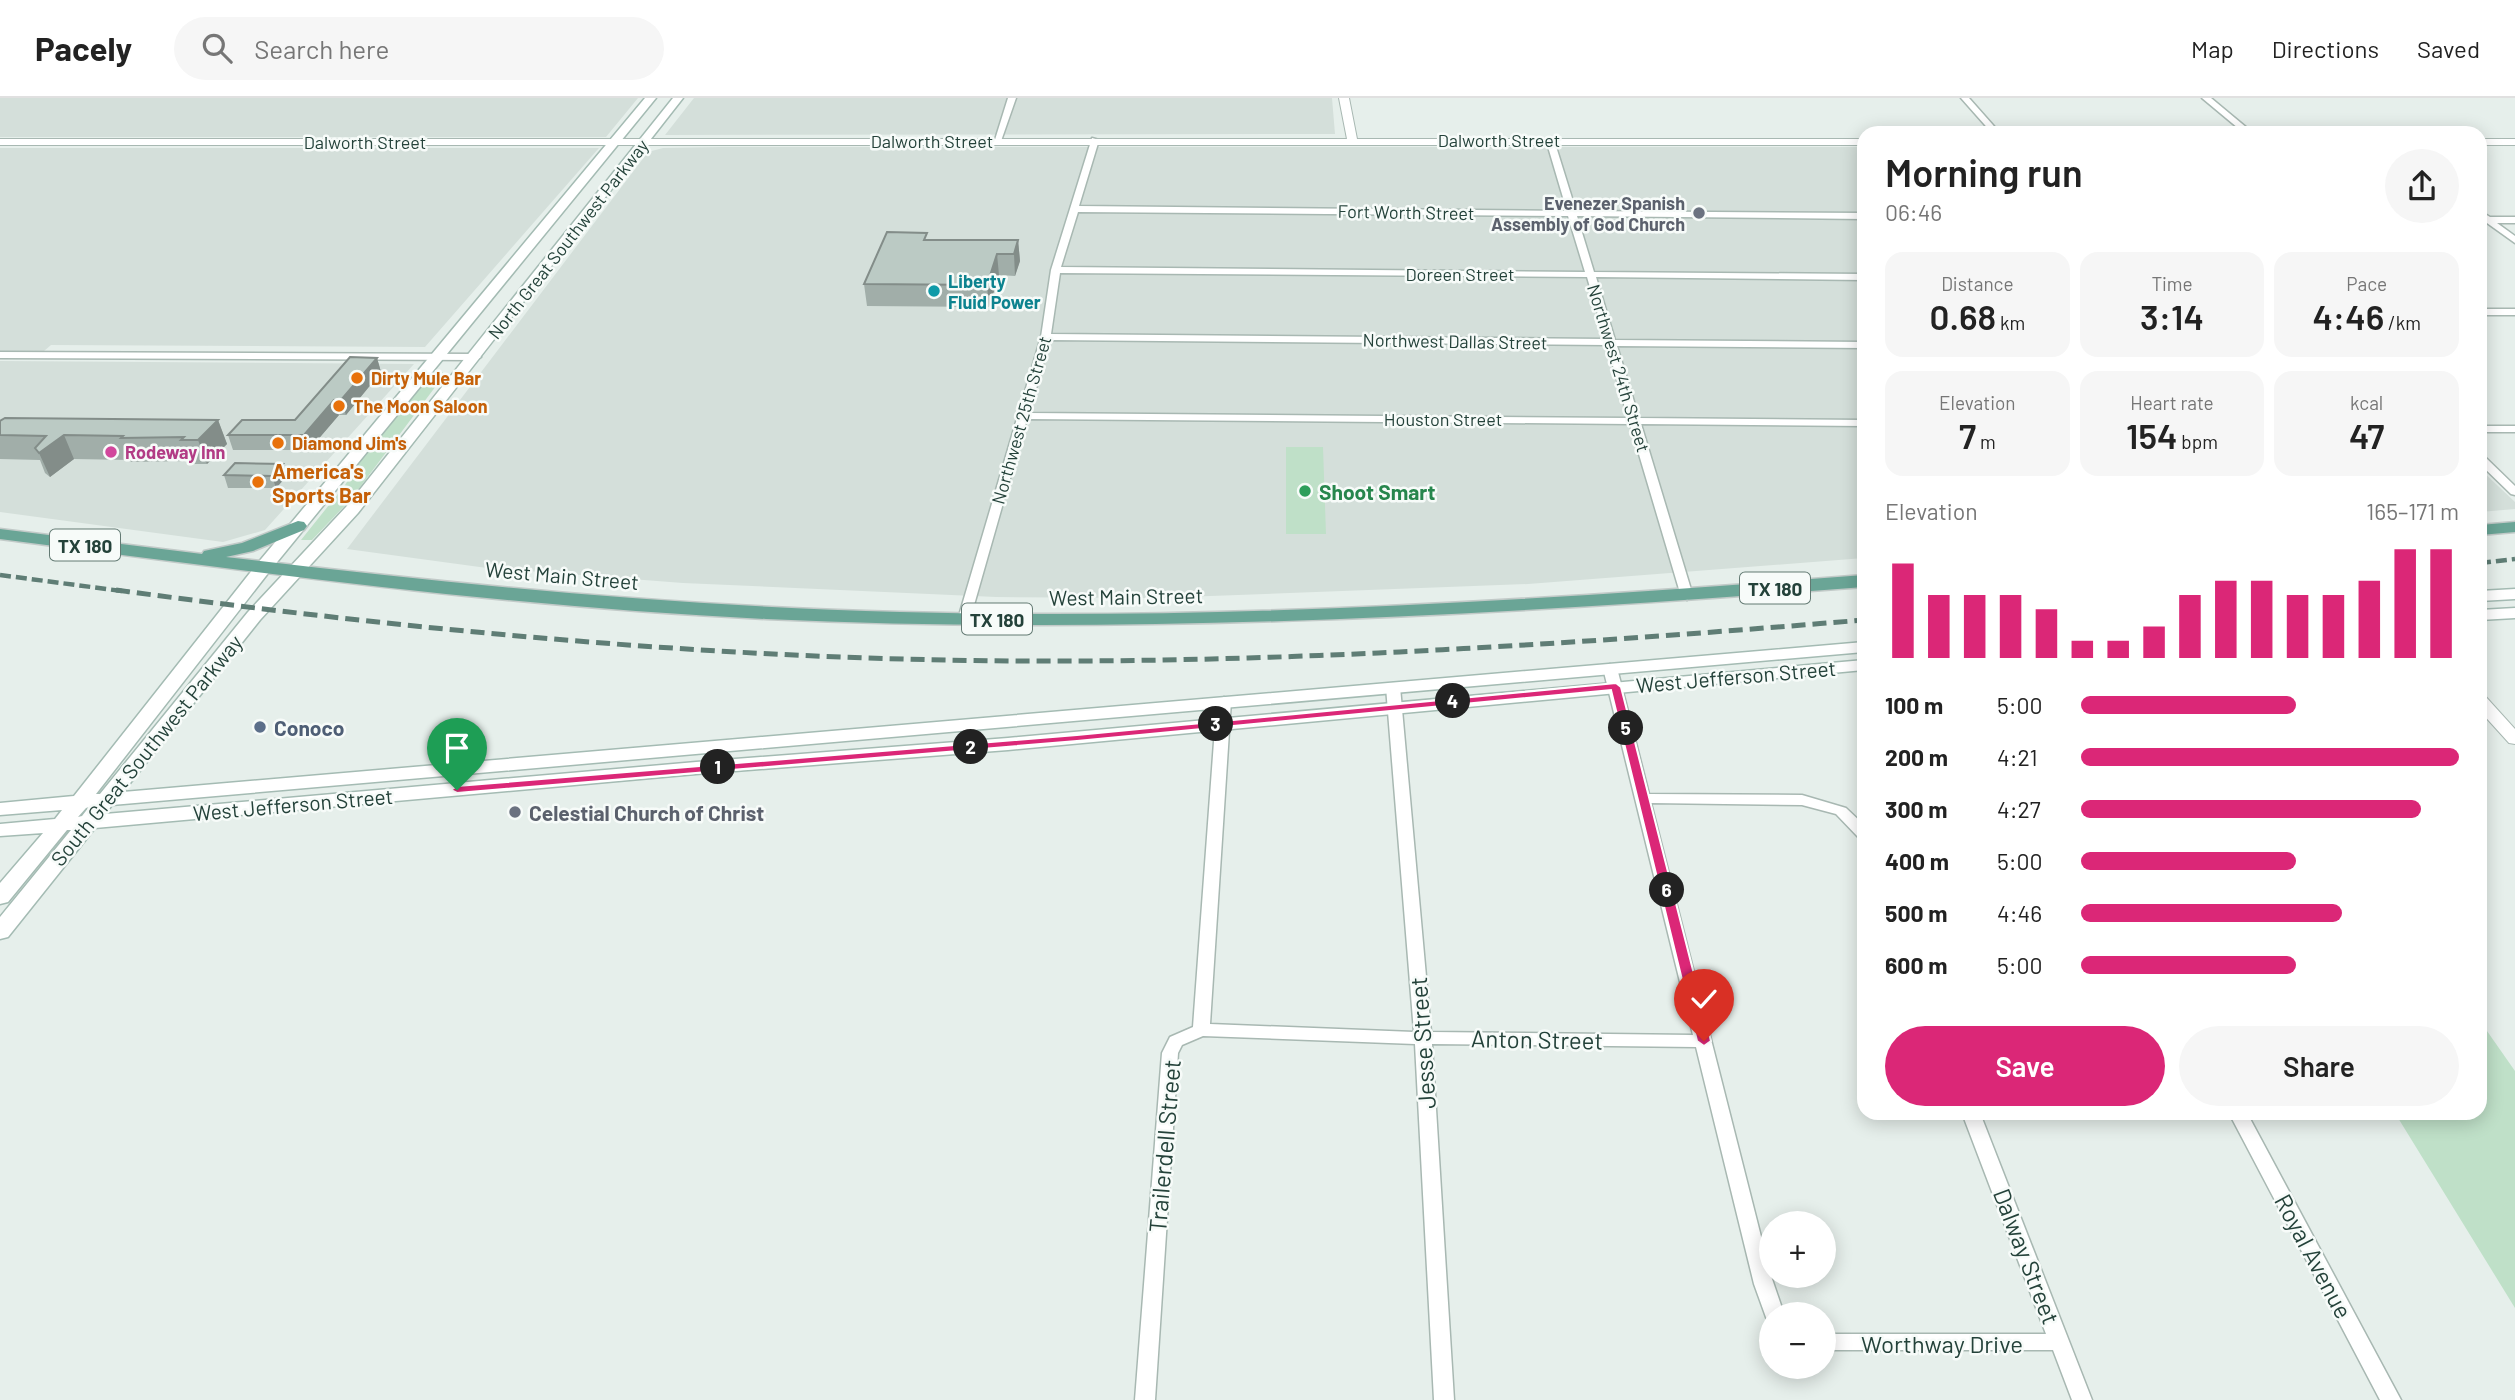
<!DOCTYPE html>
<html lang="en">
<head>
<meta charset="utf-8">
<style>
  :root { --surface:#fff; --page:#f6f6f6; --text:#222; --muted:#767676; --line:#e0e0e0; --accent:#db2777 }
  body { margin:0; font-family:Barlow,sans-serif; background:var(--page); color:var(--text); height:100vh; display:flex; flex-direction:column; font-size:26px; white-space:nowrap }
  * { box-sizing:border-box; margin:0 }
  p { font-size:23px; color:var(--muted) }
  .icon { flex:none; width:38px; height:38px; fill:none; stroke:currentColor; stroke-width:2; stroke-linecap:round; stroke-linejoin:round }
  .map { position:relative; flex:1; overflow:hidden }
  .details { position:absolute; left:1857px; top:28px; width:630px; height:994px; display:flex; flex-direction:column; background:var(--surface); border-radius:21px; box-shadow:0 4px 18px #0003 }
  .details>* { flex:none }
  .buttons { position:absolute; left:1759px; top:1113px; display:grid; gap:14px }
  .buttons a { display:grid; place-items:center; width:77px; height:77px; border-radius:50%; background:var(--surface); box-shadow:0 4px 18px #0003; font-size:35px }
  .pin { position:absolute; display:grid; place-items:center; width:60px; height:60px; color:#fff; margin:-72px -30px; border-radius:50% 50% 50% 0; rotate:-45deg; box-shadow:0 0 7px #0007 }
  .pin .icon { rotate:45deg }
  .km { position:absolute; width:35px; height:35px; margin:-18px; border-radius:50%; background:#222; color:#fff; font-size:19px; line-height:35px; text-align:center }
  .round { display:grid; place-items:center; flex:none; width:74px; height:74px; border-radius:37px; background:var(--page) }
  .head { display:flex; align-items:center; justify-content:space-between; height:119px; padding:0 28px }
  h1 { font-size:38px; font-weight:600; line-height:52px }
  .figures { display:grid; grid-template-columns:repeat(3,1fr); gap:10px; height:119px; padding:7px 28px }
  .figures div { display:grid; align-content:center; border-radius:18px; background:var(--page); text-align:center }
  .figures b { font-size:35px; font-weight:600 }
  .figures small { font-size:19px; font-weight:400 }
  .figures p { font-size:19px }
  .chart { height:196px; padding:14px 28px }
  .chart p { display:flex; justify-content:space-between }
  .chart svg { width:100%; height:126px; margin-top:7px; stroke:var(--accent); stroke-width:6 }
  .button { display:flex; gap:14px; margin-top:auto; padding:14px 28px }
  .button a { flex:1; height:80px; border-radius:42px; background:var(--accent); color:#fff; font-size:28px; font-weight:600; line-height:80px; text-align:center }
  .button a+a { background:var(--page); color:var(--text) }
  ul { padding:0 28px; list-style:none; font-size:23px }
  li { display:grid; grid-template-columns:112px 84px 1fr; align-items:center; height:52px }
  li i { height:18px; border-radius:9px; background:var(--accent) }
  header { display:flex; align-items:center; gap:42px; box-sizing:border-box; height:98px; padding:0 35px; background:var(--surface); border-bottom:2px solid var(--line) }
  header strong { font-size:33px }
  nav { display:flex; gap:38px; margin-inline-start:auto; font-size:24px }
  .search { width:490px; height:63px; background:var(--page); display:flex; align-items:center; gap:18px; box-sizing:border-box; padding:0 24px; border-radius:38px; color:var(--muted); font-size:26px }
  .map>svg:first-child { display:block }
</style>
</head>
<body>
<header>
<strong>Pacely</strong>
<div class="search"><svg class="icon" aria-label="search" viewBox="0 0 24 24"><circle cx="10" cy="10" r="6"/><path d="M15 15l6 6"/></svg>Search here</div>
<nav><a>Map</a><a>Directions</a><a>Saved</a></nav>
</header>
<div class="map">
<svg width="2515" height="1302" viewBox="0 0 2515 1302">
  <rect width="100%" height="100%" fill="#e6efeb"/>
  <path fill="#d4dfda" d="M 0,0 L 638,0 L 606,39 L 0,39 Z
    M 694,0 L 1332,0 L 1335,36 L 665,37 Z
    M 722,49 L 1864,49 L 1864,460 L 1528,486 L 1156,500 L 996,499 L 683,485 L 487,470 L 347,451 L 648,54 L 663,50 Z
    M 0,50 L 599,50 L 425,249 L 51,247 L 44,253 L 0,253 Z
    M 0,263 L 414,266 L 265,432 L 223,444 L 0,414 Z
    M 2480,371 L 2515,404 L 2515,411 L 2480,414 Z"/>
  <path fill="#bfe0c8" d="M 440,273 L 445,276 L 351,401 L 312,442 L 301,442 L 345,387 L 370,347 L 432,274 Z
    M 1286,349 L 1323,349 L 1326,436 L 1286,436 Z
    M 2480,923 L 2515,973 L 2515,1210 L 2395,1015 L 2480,1015 Z"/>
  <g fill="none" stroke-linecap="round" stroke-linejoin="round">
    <defs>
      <path id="minor" d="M 1008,0 L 1016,0 L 1001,43 L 994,45 Z
        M 1961,0 L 1969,0 L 2000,35 L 1992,35 Z
        M 2202,0 L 2211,0 L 2253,35 L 2244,35 Z
        M 1092,40 L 1099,42 L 1079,108 L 1567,113 L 1546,42 L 1550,40 L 1554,42 L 1576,113 L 1864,115 L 1864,121 L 1577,118 L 1594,174 L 1864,176 L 1864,182 L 1596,179 L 1615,242 L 1864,244 L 1864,250 L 1617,248 L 1639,320 L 1864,322 L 1864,328 L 1641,326 L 1693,498 L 1687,502 L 1681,498 L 1630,326 L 1027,321 L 970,521 L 968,524 L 960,524 L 958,521 L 1041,239 L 1051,172 ZM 1078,114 L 1568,118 L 1585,174 L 1061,169 ZM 1060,175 L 1587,179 L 1605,241 L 1051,236 ZM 1050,242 L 1607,247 L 1628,320 L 1029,315 Z
        M 2480,113 L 2490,119 L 2515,119 L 2515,125 L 2497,125 L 2515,138 L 2515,145 L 2480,120 Z
        M 2480,211 L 2515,211 L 2515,217 L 2480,217 Z
        M 0,254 L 476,256 L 481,259 L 476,262 L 0,260 Z
        M 2480,328 L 2515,328 L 2515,334 L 2480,334 Z
        M 2480,357 L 2484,358 L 2515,388 L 2515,397 L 2511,396 L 2480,366 Z
        M 1610,566 L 1617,570 L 1649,696 L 1802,697 L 1846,710 L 1864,727 L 1864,742 L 1859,740 L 1836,716 L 1802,707 L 1651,705 L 1771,1178 L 1784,1216 L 1771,1216 L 1771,1223 L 1767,1222 L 1754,1186 L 1696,949 L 1432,946 L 1454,1302 L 1434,1302 L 1415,946 L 1203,938 L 1182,947 L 1178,955 L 1155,1302 L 1135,1302 L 1162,955 L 1170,939 L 1193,929 L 1217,603 L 1224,599 L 1231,603 L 1210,926 L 1414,934 L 1386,589 L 1393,585 L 1400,589 L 1431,934 L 1693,937 L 1603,570 Z
        M 1962,1015 L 1980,1015 L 2092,1302 L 2072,1302 L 2053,1252 L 1824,1252 L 1824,1236 L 2046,1236 Z
        M 2229,1015 L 2247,1015 L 2401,1302 L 2380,1302 Z"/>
      <path id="tertiary" d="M 1339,0 L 1349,0 L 1357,41 L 1864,41 L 1864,47 L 0,47 L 0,41 L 1347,41 Z
        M 2480,41 L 2515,41 L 2515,47 L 2480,47 Z
        M 2480,598 L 2486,599 L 2515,631 L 2515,646 L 2509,645 L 2480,613 Z"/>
      <path id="secondary" d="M 645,0 L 656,0 L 269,474 L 96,696 L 100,696 L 248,514 L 346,409 L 673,0 L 683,0 L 358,415 L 260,522 L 123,694 L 1864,544 L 1864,554 L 112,707 L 105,716 L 696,664 L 1008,640 L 1864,562 L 1864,572 L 1008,652 L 696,676 L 95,730 L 8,839 L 0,841 L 0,819 L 71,732 L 67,732 L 8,804 L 0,806 L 0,785 L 43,735 L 0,738 L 0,726 L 55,721 L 62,712 L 0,717 L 0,705 L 74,698 L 257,466 ZM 89,709 L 82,718 L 78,719 L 86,710 Z
        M 2515,491 L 2515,501 L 2480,503 L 2480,493 Z
        M 2515,510 L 2515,520 L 2480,522 L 2480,512 Z"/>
      <path id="primary" d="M 298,423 L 304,424 L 307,428 L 304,432 L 253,453 L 226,459 C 450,486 674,508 900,514 C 1221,523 1543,502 1864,477 L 1864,489 C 1499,517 1132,538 766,521 C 509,509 255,474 0,441 L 0,431 L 202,456 L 204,453 L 242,445 Z
        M 2515,424 L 2515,434 L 2480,437 L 2480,427 Z"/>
    </defs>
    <use href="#minor" stroke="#a8b8b2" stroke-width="3"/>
    <use href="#tertiary" stroke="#a8b8b2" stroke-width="2"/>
    <use href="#secondary" stroke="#a4bbb3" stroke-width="3"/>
    <use href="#primary" stroke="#c2cac8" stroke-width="3"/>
    <use href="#minor" fill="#fff" fill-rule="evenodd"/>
    <use href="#tertiary" fill="#fff" fill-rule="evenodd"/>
    <use href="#secondary" fill="#fff" fill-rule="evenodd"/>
    <use href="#primary" fill="#6aa596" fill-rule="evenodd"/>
    <path stroke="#5f7d75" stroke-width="4.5" stroke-dasharray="11 5" stroke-linecap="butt" d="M 2480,465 L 2515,461
      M 0,477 L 129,494"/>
    <path stroke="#5f7d75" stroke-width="5" stroke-dasharray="14 7" stroke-linecap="butt" d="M 116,492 C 419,533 722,562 1029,563 C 1308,564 1586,545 1864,522"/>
  </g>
  <path fill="#a1aea9" d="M 927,142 L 1018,142 L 1020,163 L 1015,178 L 999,177 L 989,209 L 867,208 L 864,186 Z
    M 377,260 L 381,274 L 346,317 L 339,317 L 309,352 L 233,352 L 228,337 L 295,322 Z
    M 218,322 L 227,346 L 207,366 L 190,366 L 189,363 L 131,364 L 130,362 L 74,361 L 50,379 L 45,375 L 40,362 L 0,361 L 0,323 Z
    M 224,377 L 287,378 L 276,390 L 228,390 Z"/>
  <path fill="#838d89" d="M 1018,142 L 1020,163 L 1015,178 L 1014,156 Z
    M 997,156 L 999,177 L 989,209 L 987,187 Z
    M 377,260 L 381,274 L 346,317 L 341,302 Z
    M 334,302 L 339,317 L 309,352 L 304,337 Z
    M 218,322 L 227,346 L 207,366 L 198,342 Z
    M 64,337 L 74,361 L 50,379 L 39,355 Z
    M 283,366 L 287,378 L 276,390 L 272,378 Z"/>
  <path fill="#bbcac4" stroke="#838d89" stroke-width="2" d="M 887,134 L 927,135 L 924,142 L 1018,142 L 1014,156 L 997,156 L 987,187 L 864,186 Z
    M 350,259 L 377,260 L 341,302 L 334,302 L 304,337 L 228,337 L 242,322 L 295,322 Z
    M 5,320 L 218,322 L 198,342 L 181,342 L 184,339 L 121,340 L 123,338 L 64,337 L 39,355 L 35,350 L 46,338 L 0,337 L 0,323 Z
    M 235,365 L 283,366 L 272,378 L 224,377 Z"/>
  <path fill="#db2777" stroke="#fff" stroke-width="2" d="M 1616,585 L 1621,589 L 1711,943 L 1704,948 L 1697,943 L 1611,592 L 1077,643 L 457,695 L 451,692 L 457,688 L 1077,637 Z"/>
  <g fill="#6b7280" stroke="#f7fbf9" stroke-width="2.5">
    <circle cx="1699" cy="115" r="7"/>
    <circle cx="515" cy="714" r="7"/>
  </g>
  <circle fill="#0f9aa8" stroke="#f7fbf9" stroke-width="2.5" cx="934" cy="193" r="7"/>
  <g fill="#e8710a" stroke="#f7fbf9" stroke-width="2.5">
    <circle cx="357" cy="280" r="7"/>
    <circle cx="339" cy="308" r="7"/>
    <circle cx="278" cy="345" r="7"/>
    <circle cx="258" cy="384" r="7"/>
  </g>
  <circle fill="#d1479c" stroke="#f7fbf9" stroke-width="2.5" cx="111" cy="354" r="7"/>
  <circle fill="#2e9e5b" stroke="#f7fbf9" stroke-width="2.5" cx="1305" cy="393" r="7"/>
  <circle fill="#5c6f8a" stroke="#f7fbf9" stroke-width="2.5" cx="260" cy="629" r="7"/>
  <g text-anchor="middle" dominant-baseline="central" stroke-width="5" stroke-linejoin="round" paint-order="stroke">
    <g font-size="18" fill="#24423a" stroke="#f7fbf9">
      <text x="1499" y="42">Dalworth Street</text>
      <text x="932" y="43">Dalworth Street</text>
      <text x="365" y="44">Dalworth Street</text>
      <text transform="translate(1406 114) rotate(1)">Fort Worth Street</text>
      <text transform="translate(568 141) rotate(-52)">North Great Southwest Parkway</text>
      <text x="1460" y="176">Doreen Street</text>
      <text transform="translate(1455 243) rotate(1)">Northwest Dallas Street</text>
      <text transform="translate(1619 270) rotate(73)">Northwest 24th Street</text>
      <text x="1443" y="321">Houston Street</text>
      <text transform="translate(1021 322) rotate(-74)">Northwest 25th Street</text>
    </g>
    <g font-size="18" font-weight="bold" fill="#5b616d" stroke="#f7fbf9" text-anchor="end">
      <text x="1685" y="105">Evenezer Spanish<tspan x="1685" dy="21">Assembly of God Church</tspan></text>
    </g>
    <g font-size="18" font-weight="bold" fill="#0d838f" stroke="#f7fbf9" text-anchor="start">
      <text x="948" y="183">Liberty<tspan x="948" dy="21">Fluid Power</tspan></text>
    </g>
    <g font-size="18" font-weight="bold" fill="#c56008" stroke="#f7fbf9" text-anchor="start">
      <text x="371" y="280">Dirty Mule Bar</text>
      <text x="353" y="308">The Moon Saloon</text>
      <text x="292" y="345">Diamond Jim's</text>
    </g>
    <g font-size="18" font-weight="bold" fill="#b23c85" stroke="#f7fbf9" text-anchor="start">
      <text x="125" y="354">Rodeway Inn</text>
    </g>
    <g fill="#f7fbf9" stroke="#637a73" stroke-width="2">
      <rect x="50" y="431.5" width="70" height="31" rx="5"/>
      <rect x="1740" y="474.5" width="70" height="31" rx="5"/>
      <rect x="962" y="505.5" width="70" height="31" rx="5"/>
    </g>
    <g font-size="19" font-weight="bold" fill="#24423a">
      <text x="85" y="447">TX 180</text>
      <text x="1775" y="490">TX 180</text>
      <text x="997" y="521">TX 180</text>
    </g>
    <g font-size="21" font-weight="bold" fill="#c56008" stroke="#f7fbf9" text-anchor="start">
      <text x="272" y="372">America's<tspan x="272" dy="24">Sports Bar</tspan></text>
    </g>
    <g font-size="21" font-weight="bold" fill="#27864d" stroke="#f7fbf9" text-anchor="start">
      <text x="1319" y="393">Shoot Smart</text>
    </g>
    <g font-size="21" fill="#24423a" stroke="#f7fbf9">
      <text transform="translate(562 477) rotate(5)">West Main Street</text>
      <text transform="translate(1126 498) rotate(-1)">West Main Street</text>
      <text transform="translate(1736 578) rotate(-5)">West Jefferson Street</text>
      <text transform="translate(146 652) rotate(-51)">South Great Southwest Parkway</text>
      <text transform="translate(293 706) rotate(-5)">West Jefferson Street</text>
    </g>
    <g font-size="21" font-weight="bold" fill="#4e5e75" stroke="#f7fbf9" text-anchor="start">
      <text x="274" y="629">Conoco</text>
    </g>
    <g font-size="21" font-weight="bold" fill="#5b616d" stroke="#f7fbf9" text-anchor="start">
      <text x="529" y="714">Celestial Church of Christ</text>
    </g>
    <g font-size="24" fill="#24423a" stroke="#f7fbf9">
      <text transform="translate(1537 941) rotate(1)">Anton Street</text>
      <text transform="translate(1422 945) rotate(-94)">Jesse Street</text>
      <text transform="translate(1164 1048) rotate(-85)">Trailerdell Street</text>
      <text transform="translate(2027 1158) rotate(69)">Dalway Street</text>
      <text transform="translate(2314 1158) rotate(62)">Royal Avenue</text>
      <text x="1942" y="1245">Worthway Drive</text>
    </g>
  </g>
</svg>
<div class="buttons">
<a>+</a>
<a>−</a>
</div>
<div class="pin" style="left:457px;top:692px;background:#1e9e55"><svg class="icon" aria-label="arrive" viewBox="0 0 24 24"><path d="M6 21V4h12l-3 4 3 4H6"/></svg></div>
<div class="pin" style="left:1704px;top:943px;background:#d93025"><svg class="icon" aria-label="check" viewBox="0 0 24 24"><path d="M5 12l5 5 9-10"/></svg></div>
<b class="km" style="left:718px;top:669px">1</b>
<b class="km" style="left:971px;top:649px">2</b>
<b class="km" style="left:1216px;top:626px">3</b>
<b class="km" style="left:1453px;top:603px">4</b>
<b class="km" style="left:1626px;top:630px">5</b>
<b class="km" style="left:1667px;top:792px">6</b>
<section class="details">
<div class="head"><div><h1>Morning run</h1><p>06:46</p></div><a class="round"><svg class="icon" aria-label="share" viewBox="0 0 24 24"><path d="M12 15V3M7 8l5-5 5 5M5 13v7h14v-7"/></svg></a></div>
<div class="figures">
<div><p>Distance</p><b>0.68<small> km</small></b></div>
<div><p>Time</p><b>3:14</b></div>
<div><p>Pace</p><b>4:46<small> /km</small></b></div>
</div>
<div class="figures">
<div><p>Elevation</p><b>7<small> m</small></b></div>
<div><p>Heart rate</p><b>154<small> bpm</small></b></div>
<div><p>kcal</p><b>47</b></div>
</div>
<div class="chart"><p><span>Elevation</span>165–171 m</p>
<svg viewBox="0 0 160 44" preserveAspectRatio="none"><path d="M5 44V11M15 44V22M25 44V22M35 44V22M45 44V27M55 44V38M65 44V38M75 44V33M85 44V22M95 44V17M105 44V17M115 44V22M125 44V22M135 44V17M145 44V6M155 44V6"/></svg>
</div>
<ul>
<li><b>100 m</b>5:00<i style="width:57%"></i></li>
<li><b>200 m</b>4:21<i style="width:100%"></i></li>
<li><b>300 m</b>4:27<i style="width:90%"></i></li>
<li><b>400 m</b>5:00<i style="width:57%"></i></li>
<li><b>500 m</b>4:46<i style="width:69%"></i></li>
<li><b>600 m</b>5:00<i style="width:57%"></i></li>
</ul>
<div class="button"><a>Save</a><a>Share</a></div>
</section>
</div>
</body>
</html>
